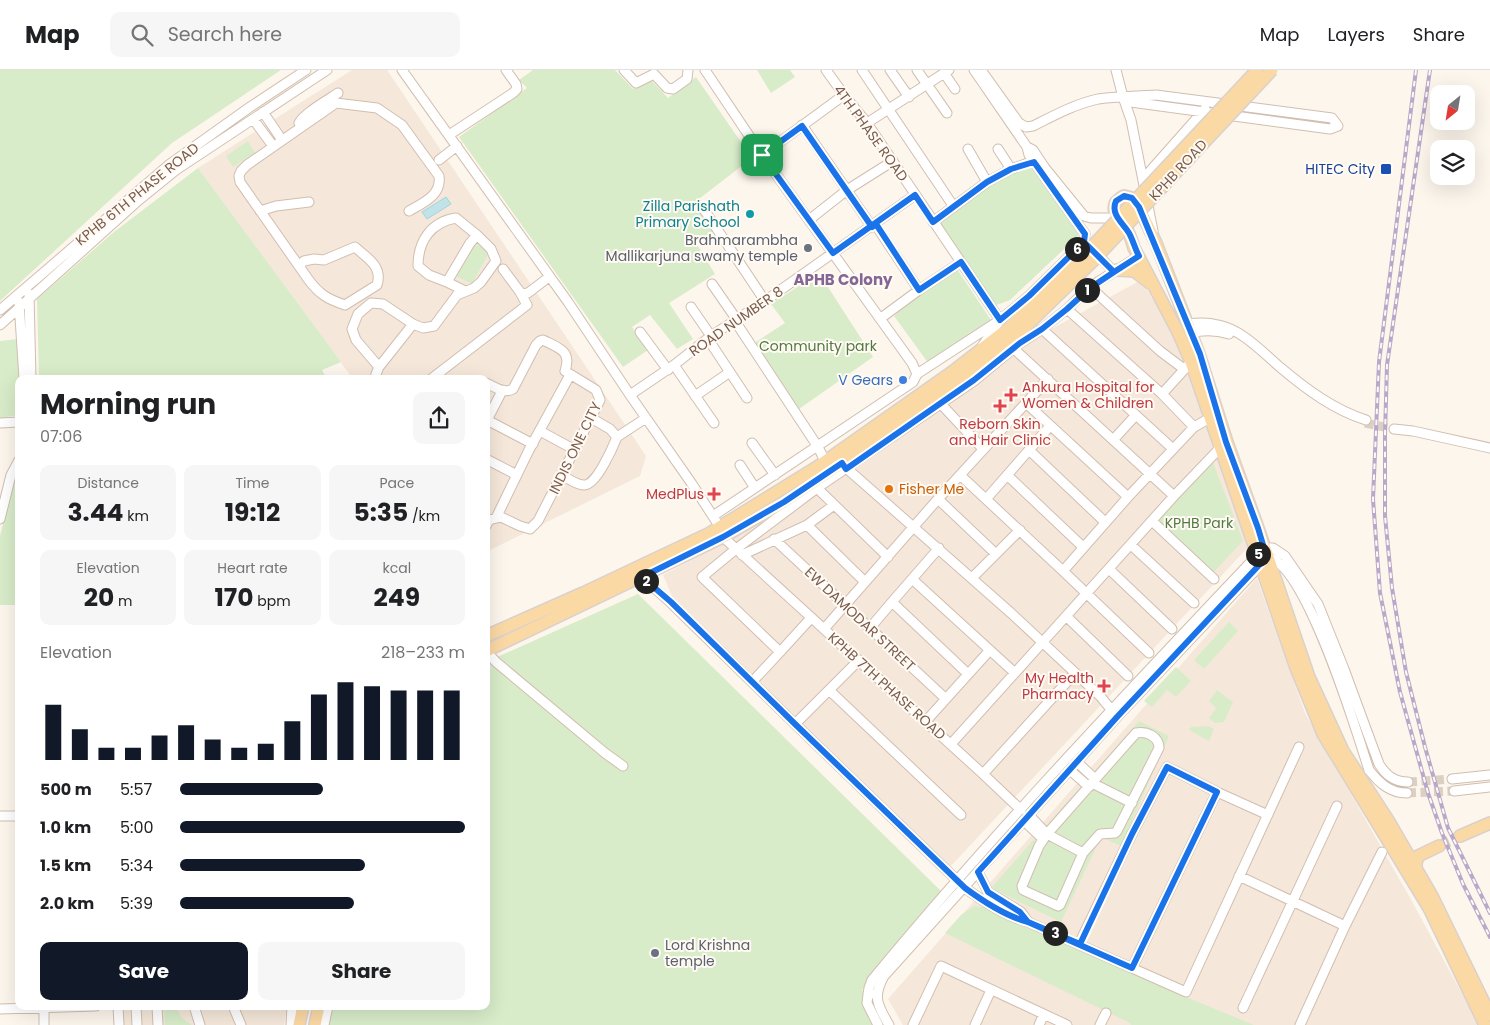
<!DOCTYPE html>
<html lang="en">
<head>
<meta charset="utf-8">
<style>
  :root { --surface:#fff; --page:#f6f6f6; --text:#202124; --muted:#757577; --line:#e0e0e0; --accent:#111827 }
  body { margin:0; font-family:Poppins,sans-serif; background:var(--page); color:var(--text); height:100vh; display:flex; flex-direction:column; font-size:19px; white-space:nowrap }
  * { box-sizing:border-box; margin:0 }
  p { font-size:16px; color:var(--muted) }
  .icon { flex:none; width:28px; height:28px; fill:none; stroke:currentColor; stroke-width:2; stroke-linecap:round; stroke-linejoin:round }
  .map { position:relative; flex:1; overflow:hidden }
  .panel { position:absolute; left:15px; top:305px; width:475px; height:635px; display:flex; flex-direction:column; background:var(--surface); border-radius:10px; box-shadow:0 5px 20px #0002 }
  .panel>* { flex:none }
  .needle { width:32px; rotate:210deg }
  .controls { position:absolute; left:1430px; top:15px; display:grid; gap:10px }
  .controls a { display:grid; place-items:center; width:45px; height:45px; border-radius:10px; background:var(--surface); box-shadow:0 5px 20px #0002; font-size:25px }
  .pin { position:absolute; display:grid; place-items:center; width:42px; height:42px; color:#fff; margin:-21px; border-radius:10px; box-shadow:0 2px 8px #0006 }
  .km { position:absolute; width:25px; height:25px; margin:-12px; border-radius:50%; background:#222; color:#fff; font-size:14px; line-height:25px; text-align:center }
  .round { display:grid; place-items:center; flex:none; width:52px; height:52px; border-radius:10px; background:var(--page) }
  .headline { display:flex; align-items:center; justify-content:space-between; height:85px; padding:0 25px }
  h1 { font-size:28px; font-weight:700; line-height:38px }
  .figures { display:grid; grid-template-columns:repeat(3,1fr); gap:8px; height:85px; padding:5px 25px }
  .figures div { display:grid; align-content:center; border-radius:10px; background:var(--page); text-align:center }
  .figures b { font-size:25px; font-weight:700 }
  .figures small { font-size:14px; font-weight:400 }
  .figures p { font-size:14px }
  .chart { height:140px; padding:10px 25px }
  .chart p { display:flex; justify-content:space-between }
  .chart svg { width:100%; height:90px; margin-top:5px; stroke:var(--accent); stroke-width:6 }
  .button { display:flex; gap:10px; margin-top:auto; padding:10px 25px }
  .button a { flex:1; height:58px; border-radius:10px; background:var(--accent); color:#fff; font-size:20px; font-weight:700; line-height:58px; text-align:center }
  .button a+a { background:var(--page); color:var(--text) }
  ul { padding:0 25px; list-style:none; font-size:16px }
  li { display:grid; grid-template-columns:80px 60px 1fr; align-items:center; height:38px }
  li i { height:12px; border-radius:6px; background:var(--accent) }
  header { display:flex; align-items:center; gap:30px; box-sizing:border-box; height:70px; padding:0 25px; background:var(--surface); border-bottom:1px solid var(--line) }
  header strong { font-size:24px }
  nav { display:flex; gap:28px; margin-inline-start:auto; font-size:18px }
  .search { width:350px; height:45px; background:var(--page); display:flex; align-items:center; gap:12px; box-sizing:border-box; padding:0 18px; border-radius:10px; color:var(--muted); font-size:19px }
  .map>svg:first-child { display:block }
</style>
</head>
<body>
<header>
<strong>Map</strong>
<div class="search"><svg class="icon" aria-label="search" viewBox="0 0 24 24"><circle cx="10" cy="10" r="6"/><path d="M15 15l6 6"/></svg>Search here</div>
<nav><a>Map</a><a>Layers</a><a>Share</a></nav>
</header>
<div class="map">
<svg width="1490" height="955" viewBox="0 0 1490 955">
  <rect width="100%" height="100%" fill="#fdf6ec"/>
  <path fill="#f5e8da" d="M 352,0 L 387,0 L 646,386 L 640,406 L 486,482 L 486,309 L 353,309 L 198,98 Z
    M 1141,210 L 1175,264 L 1251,474 L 950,797 L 806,663 L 674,531 L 663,505 L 735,467 L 1022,275 Z
    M 1257,508 L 1305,643 L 1409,826 L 1479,955 L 903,955 L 888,929 Z
    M 117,936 L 287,936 L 284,955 L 117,955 Z"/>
  <path fill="#d8ecc9" d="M 0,0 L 281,0 L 172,73 L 0,231 Z
    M 533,0 L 615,0 L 633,19 L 651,10 L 668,28 L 696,7 L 752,88 L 695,132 L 714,161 L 696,173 L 715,204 L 669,233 L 693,269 L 677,279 L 650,245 L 632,257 L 648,280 L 623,297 L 459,67 L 527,18 L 519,10 Z
    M 757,0 L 790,0 L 795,7 L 771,23 Z
    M 248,71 L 255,83 L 233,97 L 226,86 Z
    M 1030,96 L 1079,165 L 1010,230 L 994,236 L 938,153 L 995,112 Z
    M 198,98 L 341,292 L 322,300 L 327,309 L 39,309 L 37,229 L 114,162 Z
    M 474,173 L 490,181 L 472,214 L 456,206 Z
    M 957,199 L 991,250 L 929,294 L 894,246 L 908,233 Z
    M 819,203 L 873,287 L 799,339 L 753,274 L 785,253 L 771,234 Z
    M 18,269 L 19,345 L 0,348 L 0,271 Z
    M 1211,387 L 1243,471 L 1208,508 L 1161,464 L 1151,456 Z
    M 19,399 L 19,535 L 0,535 L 0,466 L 16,403 Z
    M 638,524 L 942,822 L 862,920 L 882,955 L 322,955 L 326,936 L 486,936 L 486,592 Z
    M 1229,552 L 1238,561 L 1204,599 L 1194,590 Z
    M 1176,597 L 1191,611 L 1176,627 L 1167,620 L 1152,637 L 1144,631 Z
    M 1217,620 L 1233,632 L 1224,652 L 1215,653 L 1209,648 L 1216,638 L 1209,631 Z
    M 1139,651 L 1169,666 L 1121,776 L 1101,767 L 1061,852 L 991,818 Z
    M 1208,656 L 1214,659 L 1209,671 L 1189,660 L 1191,657 Z
    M 974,836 L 990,838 L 1009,849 L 1162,917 L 1254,955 L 1131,955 L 1130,953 L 945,863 L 961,845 Z
    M 164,936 L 175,936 L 182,948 L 192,955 L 165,955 Z"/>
  <path fill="#bfe3e8" stroke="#a5d3da" d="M 446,127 L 451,134 L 427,149 L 422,142 Z"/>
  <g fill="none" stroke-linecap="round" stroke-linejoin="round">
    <path stroke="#dcd0c4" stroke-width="9" stroke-dasharray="9 4.5" stroke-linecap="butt" d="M 1365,353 L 1394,359
      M 1408,712 L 1452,709
      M 1407,723 L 1454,721"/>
    <path stroke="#dcd0c4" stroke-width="11" stroke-dasharray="11 5.5" stroke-linecap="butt" d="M 1439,776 L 1460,766"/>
    <defs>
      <path id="minor" d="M 402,0 L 568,232 L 630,325 L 692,414 L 716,451
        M 624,0 L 636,13 L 654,4 L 667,18 L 673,19 L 687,9 L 688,0
        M 705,0 L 762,85 L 912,293 L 917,304 L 913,312 L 713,446
        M 826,0 L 844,25 L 867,53 L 1000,250 L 917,304
        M 862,0 L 954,137
        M 890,0 L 909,27
        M 917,0 L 947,43
        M 974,0 L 1027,77 L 1029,85 L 1085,164 L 1084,172 L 1029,226 L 1000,250 L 983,275
        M 981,0 L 1019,53 L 1026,57 L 1033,56 C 1053,46 1075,34 1098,29 C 1117,26 1137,26 1156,25 L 1332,48 L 1338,56 L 1330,59 L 1138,33 L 1130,32 L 1123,27
        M 1116,0 L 1123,27 L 1131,50 L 1153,161
        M 944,3 L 955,19
        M 263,42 L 282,70
        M 253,49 L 273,76
        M 299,53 C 304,43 328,30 338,23
        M 867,53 L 949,0
        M 802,55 L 872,157
        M 449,65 L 513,23 L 517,19 L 516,14 L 506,0
        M 1027,77 L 1033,80 L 1045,98 L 1084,146 L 1091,148 L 1108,148 L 1118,158
        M 968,79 L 987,112
        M 998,79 L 1011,99
        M 762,85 L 844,25
        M 439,90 L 457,76
        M 1144,108 L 1205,39
        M 703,138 L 765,231
        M 260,141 L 276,136 L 309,132
        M 809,150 L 847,120 L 893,91
        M 933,152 L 987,112 L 1011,99 L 1037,90
        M 875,154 L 919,220
        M 1095,182 L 1114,202
        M 299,196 L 304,191 L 314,189 L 324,190 L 355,177 C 367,188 383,196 377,215 L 345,235 C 327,229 319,224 308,209 L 240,112 L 239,106 L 241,101 L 247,95 L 336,33 L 377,38 L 402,55 L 439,106 C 442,125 423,133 409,141
        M 447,212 L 429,205 L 418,196 C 418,171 431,152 456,148 L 477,165
        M 712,214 L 737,250
        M 1090,217 L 1160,281 L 1184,299
        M 29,224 L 31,309
        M 521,224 L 528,223 L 549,207
        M 19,232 L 24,309
        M 691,237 L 711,266
        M 1067,239 L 1162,324 L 1191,292
        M 0,240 L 170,94 L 250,37 L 306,0
        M 881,248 L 919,220 L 961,192
        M 735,251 L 818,377 L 825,391
        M 1187,254 C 1197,253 1207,252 1218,255 C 1243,260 1262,282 1281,298 C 1306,319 1334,340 1366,350
        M 0,255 L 139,130 L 176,100 L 327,0
        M 1042,259 L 1173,379
        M 640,262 L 668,300
        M 1190,263 C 1203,260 1216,260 1229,264
        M 708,269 L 747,328
        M 1013,278 L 1174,426
        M 674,295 L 714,353
        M 379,297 L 356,270 L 352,259 L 358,244 L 371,233 L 383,234 L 413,254
        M 376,309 L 376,304 L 379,297 L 413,254 L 423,258 L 434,256 L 457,225 L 474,218 L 481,212 L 496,191 L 491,179 L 477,165 L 470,173 L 447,212 L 465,221
        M 431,309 L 527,235 L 520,222 L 503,199
        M 486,313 C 495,317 504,324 513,319 L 536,275 L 540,271 L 543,270 C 559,278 572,281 565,301 L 596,320 L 600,330 L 538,451 L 530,459 L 520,456 L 501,447 L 489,450 L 486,456
        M 630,325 L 674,295 L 711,266 L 765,231 L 915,125
        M 695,326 L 730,302
        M 1026,333 L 1128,427
        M 941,334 L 983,379
        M 487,350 L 533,374
        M 486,352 L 502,321
        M 0,353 L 19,352
        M 1050,356 L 1029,380 L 1105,452
        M 1194,357 L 1210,348
        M 1394,359 L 1413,361 L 1490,378
        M 540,361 L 575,380
        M 617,367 L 646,348
        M 1114,369 L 1135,346
        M 752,373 L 775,405
        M 486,389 L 517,405
        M 740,395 L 755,418
        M 844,396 L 1011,543 L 1100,626 L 1114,643
        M 562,405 C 568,409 577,415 584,415 C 596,416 613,377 617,367 L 610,359 L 591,348
        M 960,405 L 1063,501 L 1128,427 L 1194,357 L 1162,324
        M 1007,405 L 1083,477
        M 817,418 L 888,487
        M 987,428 L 1029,380
        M 496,448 L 529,380 L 570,305
        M 0,449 L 11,405 L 19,390
        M 1152,451 L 1214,509
        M 807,455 L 865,512
        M 723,467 L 983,704 L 1075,603
        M 774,469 L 946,629
        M 1131,475 L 1194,533
        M 939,478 L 912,509 L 1015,603
        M 996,484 L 938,429 L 1048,309
        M 742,485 L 807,455 L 834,435
        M 1109,499 L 1172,559
        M 1063,501 L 1149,583
        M 642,507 L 671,533 L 795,654 L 965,818 C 984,832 1005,846 1028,852 L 1186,922 L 1299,677
        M 972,508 L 1020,460
        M 912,509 L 892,532 L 968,604
        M 1066,546 L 1128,606
        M 811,548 L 780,582 L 702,507 L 736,479 L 817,418 L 974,311 L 1020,273 L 1042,259 L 1067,239 L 1090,217 L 1139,186
        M 870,558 L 892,532
        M 824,559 L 938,429
        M 486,581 L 496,592 L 605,683 L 623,696
        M 752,612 L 780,582
        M 829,620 L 961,745
        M 926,651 L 990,580
        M 795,654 L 859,590
        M 951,674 L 1174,426 L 1220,378
        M 1077,692 L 1095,709
        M 1070,700 L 1089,717
        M 983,704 L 1021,740
        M 1452,709 L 1490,705
        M 1092,713 L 1132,733
        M 1454,721 L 1490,717
        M 1029,745 L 1047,764 L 1136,663 C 1146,661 1159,666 1159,678 L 1117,761 L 1115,763 L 1100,764 L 1083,783 L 1060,835 L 1058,836 L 1023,820 L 1022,816 L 1039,776 L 1047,764 L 1083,783
        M 0,746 L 19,746
        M 1024,751 L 1043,769
        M 978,802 L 988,822 L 1021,842 L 1028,852
        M 1239,806 L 1345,856
        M 1079,874 L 1132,764 L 1167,697 L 1217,722 L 1268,745
        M 1132,898 L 1217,722
        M 868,924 L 867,933 L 878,955
        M 877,924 L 868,924 L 869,918 L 872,910 C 996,760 1131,619 1264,478 L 1273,478 L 1285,486 L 1318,534 L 1344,599 L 1379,694 C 1386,705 1394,712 1408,712
        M 44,936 L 44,955
        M 118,936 L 119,955
        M 136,936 L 137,955
        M 157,936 L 158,955
        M 194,936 L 200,955
        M 233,936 L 241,955
        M 1243,938 L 1337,736
        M 0,939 L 96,936
        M 291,955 L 292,936
        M 324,955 L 328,936
        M 889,955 C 878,936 872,927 884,906 L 1117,647 L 1268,487 C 1307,496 1356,660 1369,700 C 1379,713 1390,723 1407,723
        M 913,955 L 941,896 L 1067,955
        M 975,955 L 991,920
        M 1039,955 L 1044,944
        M 1100,955 L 1106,943
        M 1300,955 L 1345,856 L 1382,782"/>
      <path id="major" d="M 1117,200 L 1134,201 L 1150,213
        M 486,566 L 583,523 L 710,463 L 817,397 L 952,302 L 1011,256
        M 486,581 L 723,467 L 784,432 L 842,393 L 955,313 L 1019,263
        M 1460,766 L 1490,753
        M 1416,801 L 1416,793 L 1418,786 L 1439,776
        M 299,955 L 303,936
        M 315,955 L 319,936
        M 1485,955 L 1429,838 L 1323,664 L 1296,598 L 1191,292 L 1178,262 L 1134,178 C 1132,172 1131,167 1128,162 C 1120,150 1104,136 1124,126 L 1132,128 L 1139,137 L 1156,173 L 1199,284 L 1227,372 L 1258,458 L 1309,607 L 1343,681 L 1388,750 L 1432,826 L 1490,945"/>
    </defs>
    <use href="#minor" stroke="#d1beb0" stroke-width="11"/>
    <use href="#major" stroke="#dad1cd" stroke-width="14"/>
    <use href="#minor" stroke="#fff" stroke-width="9"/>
    <use href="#major" stroke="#fbd9a5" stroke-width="11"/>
    <defs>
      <path id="rail" d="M 1416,0 L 1379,292 L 1373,429 L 1380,523 L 1400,622 L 1428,723 L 1442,763 L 1463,814 L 1490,867
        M 1430,0 L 1387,295 L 1385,365 L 1385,446 L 1392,518 L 1406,602 L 1425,677 L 1448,758 L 1490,843"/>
    </defs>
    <use href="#rail" stroke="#b9a8c9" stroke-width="4"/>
    <use href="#rail" stroke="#fffaf3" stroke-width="2" stroke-dasharray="5.5" stroke-linecap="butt"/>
    <defs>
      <path id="major-bridge" d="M 1011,256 L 1085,184 L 1257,0
        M 1019,263 L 1094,190 L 1272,0"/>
    </defs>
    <use href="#major-bridge" stroke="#dad1cd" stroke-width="14" stroke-linecap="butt"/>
    <use href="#major-bridge" stroke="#fbd9a5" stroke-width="11"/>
  </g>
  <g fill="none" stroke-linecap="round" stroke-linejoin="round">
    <defs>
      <path id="route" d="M 762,85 L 833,183 L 915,125 L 933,152 L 987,112 L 1011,99 L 1034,92 L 1085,164 L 1084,172 L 1114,202 L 1090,218 L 1067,239 L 1042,259 L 1020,273 L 974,310 L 846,399 L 842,393 L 784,432 L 723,467 L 642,507 L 671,532 L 795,654 L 965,818 C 984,832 1005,846 1028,852 L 1132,898 L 1217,722 L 1167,697 L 1132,764 L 1080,874 L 1028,852 L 1020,842 L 988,822 L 978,802 L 1117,647 L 1261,493 L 1258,484 L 1264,478 L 1258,458 L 1226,372 L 1200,284 L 1139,137 L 1132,128 L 1124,126 L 1116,131 C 1110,144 1123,153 1129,163 C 1133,170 1135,179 1139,186 L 1114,202 L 1084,172 L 1029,226 L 1000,250 L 961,192 L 919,220 L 876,154 L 872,157 L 802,56 L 762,85"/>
    </defs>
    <use href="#route" stroke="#fff" stroke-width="10"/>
    <use href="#route" stroke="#1a73e8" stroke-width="6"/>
  </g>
  <rect fill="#1a4fb4" stroke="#fffaf3" stroke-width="2" x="1380" y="93" width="12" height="12" rx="2.5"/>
  <circle fill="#0f9aa8" stroke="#fffaf3" stroke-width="2" cx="750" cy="144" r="5"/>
  <g fill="#6b7280" stroke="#fffaf3" stroke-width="2">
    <circle cx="808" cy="178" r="5"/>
    <circle cx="655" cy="883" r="5"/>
  </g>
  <circle fill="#3f7fe0" stroke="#fffaf3" stroke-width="2" cx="903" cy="310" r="5"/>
  <g fill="#e0444e" stroke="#fffaf3" stroke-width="2">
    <path d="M1008.5 317.5h5v5h5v5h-5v5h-5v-5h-5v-5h5z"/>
    <path d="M997.5 328.5h5v5h5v5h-5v5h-5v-5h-5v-5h5z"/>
    <path d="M711.5 416.5h5v5h5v5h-5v5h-5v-5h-5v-5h5z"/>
    <path d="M1101.5 608.5h5v5h5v5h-5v5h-5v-5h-5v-5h5z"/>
  </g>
  <circle fill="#e8710a" stroke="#fffaf3" stroke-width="2" cx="889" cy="419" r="5"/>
  <g text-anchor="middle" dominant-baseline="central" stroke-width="4" stroke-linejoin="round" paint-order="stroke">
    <g font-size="14" fill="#7a5c4d" stroke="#fffaf3">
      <text transform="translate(871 63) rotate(54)">4TH PHASE ROAD</text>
      <text transform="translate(1178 100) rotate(-47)">KPHB ROAD</text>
      <text transform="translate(137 124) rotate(-39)">KPHB 6TH PHASE ROAD</text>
      <text transform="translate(736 251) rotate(-35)">ROAD NUMBER 8</text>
      <text transform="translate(575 378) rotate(-64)">INDIS ONE CITY</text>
      <text transform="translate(860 549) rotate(43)">EW DAMODAR STREET</text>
      <text transform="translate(887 616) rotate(42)">KPHB 7TH PHASE ROAD</text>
    </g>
    <g font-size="14" fill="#164399" stroke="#fffaf3" text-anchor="end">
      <text x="1375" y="99">HITEC City</text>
    </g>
    <g font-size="14" fill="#0d838f" stroke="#fffaf3" text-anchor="end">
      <text x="740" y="136">Zilla Parishath<tspan x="740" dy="16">Primary School</tspan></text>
    </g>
    <g font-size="14" fill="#5b616d" stroke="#fffaf3" text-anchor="end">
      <text x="798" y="170">Brahmarambha<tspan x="798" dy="16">Mallikarjuna swamy temple</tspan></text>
      <text x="665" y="875" text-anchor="start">Lord Krishna<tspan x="665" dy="16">temple</tspan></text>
    </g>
    <g font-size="14" fill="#537a41" stroke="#fffaf3">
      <text x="818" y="276">Community park</text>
      <text x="1199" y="453">KPHB Park</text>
    </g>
    <g font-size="14" fill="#366cbe" stroke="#fffaf3" text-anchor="end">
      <text x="893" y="310">V Gears</text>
    </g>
    <g font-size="14" fill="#be3a42" stroke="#fffaf3" text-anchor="end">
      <text x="1022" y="317" text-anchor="start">Ankura Hospital for<tspan x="1022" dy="16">Women &amp; Children</tspan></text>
      <text x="1000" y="354" text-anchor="middle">Reborn Skin<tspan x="1000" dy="16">and Hair Clinic</tspan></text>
      <text x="704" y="424">MedPlus</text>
      <text x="1094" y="608">My Health<tspan x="1094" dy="16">Pharmacy</tspan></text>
    </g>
    <g font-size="14" fill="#c56008" stroke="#fffaf3" text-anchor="start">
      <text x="899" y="419">Fisher Me</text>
    </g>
    <g font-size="15" font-weight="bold" fill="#846695" stroke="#fffaf3">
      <text x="843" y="209">APHB Colony</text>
    </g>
  </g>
</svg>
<div class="controls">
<a><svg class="needle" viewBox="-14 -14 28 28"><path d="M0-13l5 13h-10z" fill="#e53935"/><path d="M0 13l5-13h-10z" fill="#757577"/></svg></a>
<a><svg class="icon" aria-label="layers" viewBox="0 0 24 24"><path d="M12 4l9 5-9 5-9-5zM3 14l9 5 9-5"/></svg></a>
</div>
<div class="pin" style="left:762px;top:85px;background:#1e9e55"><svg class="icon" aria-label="arrive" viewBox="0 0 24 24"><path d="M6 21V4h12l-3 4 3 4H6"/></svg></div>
<b class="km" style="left:1087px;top:220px">1</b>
<b class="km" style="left:646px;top:511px">2</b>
<b class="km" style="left:1055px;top:863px">3</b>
<b class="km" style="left:1258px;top:484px">5</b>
<b class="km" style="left:1077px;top:179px">6</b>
<section class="panel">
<div class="headline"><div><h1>Morning run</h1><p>07:06</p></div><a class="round"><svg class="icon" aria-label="share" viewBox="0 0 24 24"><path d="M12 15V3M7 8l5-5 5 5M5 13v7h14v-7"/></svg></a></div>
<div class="figures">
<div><p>Distance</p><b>3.44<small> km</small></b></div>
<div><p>Time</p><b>19:12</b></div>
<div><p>Pace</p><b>5:35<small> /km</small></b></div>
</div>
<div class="figures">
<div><p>Elevation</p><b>20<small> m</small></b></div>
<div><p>Heart rate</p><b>170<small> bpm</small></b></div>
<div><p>kcal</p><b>249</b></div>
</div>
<div class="chart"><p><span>Elevation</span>218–233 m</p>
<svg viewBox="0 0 160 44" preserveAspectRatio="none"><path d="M5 44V17M15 44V29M25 44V38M35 44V38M45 44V32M55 44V27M65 44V34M75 44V38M85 44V36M95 44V25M105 44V12M115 44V6M125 44V8M135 44V10M145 44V10M155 44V10"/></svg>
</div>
<ul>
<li><b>500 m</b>5:57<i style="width:50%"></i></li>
<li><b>1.0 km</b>5:00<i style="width:100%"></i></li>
<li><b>1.5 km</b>5:34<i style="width:65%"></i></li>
<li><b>2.0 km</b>5:39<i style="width:61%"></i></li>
</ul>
<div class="button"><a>Save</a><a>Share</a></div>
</section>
</div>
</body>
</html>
